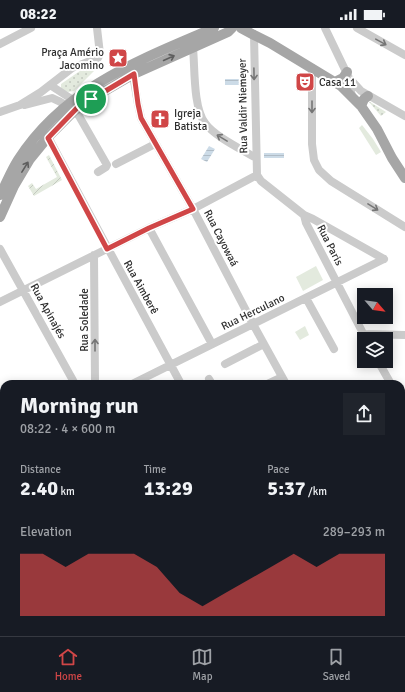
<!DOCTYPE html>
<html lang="en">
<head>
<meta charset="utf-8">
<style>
  :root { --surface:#171b24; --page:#20242c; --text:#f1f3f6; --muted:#9ea1a6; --line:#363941; --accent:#d04647 }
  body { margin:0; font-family:Signika,sans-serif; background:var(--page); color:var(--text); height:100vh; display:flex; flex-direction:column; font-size:15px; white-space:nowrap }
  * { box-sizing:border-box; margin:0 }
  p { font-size:13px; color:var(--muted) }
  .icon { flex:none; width:22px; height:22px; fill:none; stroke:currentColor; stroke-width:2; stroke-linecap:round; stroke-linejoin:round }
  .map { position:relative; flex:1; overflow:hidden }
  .sheet { position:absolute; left:0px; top:352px; width:405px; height:256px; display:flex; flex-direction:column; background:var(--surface); border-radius:12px 12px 0 0; box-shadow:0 2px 10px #0003 }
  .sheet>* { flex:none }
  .needle { width:26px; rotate:118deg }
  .buttons { position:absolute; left:357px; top:260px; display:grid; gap:8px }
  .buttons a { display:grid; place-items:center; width:36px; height:36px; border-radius:0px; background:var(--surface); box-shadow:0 2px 10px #0003; font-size:20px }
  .pin { position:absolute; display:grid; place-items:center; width:34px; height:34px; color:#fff; margin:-17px; border:2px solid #fff; border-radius:50%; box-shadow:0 1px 4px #0007 }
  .round { display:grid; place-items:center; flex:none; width:42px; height:42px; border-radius:0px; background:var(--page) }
  .overview { display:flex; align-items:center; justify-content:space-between; height:68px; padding:0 20px }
  h1 { font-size:22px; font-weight:700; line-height:30px }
  .stats { display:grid; grid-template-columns:repeat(3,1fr); gap:6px; height:68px; padding:4px 20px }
  .stats div { display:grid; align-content:center }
  .stats b { font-size:20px; font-weight:700 }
  .stats small { font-size:11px; font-weight:400 }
  .stats p { font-size:11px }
  .chart { height:112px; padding:8px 20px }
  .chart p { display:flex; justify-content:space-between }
  .chart svg { width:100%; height:72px; margin-top:4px; fill:var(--accent); opacity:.7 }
  .status { display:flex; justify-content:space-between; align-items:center; height:28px; padding:0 20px; background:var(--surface); direction:ltr }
  .status svg { height:11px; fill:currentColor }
  .tab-bar { display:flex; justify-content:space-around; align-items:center; height:56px; border-top:1px solid var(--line); background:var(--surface); font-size:11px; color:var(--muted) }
  .tab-bar a { display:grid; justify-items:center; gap:2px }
  .tab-bar .selected { color:var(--accent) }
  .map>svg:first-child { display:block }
</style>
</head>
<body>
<div class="status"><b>08:22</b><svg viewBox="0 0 49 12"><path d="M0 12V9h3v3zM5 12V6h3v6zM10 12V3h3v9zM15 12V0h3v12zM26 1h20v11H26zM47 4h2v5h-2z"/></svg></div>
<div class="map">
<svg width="405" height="608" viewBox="0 0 405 608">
  <defs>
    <pattern id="park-dots" width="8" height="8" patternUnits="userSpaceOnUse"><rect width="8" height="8" fill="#e3eade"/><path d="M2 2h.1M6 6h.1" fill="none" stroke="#c3c9bf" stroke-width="1.8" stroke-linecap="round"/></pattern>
    <pattern id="garden-furrows" width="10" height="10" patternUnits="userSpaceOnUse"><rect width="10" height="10" fill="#e3eade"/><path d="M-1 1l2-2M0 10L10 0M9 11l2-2" fill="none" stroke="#c3c9bf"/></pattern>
    <pattern id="water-rules" width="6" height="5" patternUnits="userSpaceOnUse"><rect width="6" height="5" fill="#ccdbe7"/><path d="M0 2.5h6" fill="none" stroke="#b0bcc6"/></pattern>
  </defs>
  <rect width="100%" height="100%" fill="#fff"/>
  <path fill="#e3eade" d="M 362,97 L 373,111 L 381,124 L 376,127 L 359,100 Z
    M 316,238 L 323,252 L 303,263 L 296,249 Z
    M 305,298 L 309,307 L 300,312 L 295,304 Z"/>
  <path fill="url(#park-dots)" d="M 90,36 L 97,40 L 74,63 L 68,64 L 61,61 L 61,56 Z
    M 369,74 L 370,74 L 386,84 L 381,88 Z"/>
  <path fill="url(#garden-furrows)" d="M 49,127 L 62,152 L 34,168 L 28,158 L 32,155 L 36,161 L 57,149 L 46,129 Z"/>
  <path fill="url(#water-rules)" d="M 225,51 L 239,51 L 239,57 L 225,57 Z
    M 209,118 L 215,121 L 207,134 L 201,131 Z
    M 264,125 L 284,125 L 284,130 L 264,130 Z"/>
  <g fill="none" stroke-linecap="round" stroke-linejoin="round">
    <path stroke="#cbcbcb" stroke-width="8" d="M 325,0 L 349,50 L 352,69
      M 357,0 L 405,27
      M 254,7 L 257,147 L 261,153 L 304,187 L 306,195 L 366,311
      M 0,16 L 31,0
      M 193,20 C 195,40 193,79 205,95 C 214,108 241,121 256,130
      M 312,40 L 312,116 L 314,132 L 319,142 L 331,153 L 405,199
      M 132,41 L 138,76 L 141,90 L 193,181 L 253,296 L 286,356
      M 351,52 L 361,63 L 405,88
      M 50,57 L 73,72
      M 25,77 L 52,70 C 62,74 71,80 79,88 L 107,137 L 106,139 L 98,144
      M 0,84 L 20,77 L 41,64 L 72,40 L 98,30 L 100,26 L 97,0
      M 48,109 L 181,356
      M 116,136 L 155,116
      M 304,187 L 313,191 L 384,231
      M 149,200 L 212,316
      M 0,221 L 75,356
      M 94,227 L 95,356
      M 306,270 L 334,321
      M 0,274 L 149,200 L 193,181 L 257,147
      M 363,306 L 405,307
      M 378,333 L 391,356
      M 225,336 L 264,316
      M 209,351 L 212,356
      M 132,356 L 384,231
      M 267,356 L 282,349
      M 401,370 L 405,368
      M 401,375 L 405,382
      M 0,390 L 4,393
      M 0,481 L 4,481
      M 401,517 L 405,515
      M 0,542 L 4,543
      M 401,567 L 405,575
      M 316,604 L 318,608
      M 0,607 L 30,606 L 37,604
      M 92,608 L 92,604
      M 114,608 L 114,604
      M 217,608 L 225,604"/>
    <path stroke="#a6a6a6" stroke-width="10" d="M 241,0 L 254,7 L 270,15 L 341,58 L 361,78 L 377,101 L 392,130 L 405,150
      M 335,54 L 343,50 L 347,44
      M 361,78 L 364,71 L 368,68
      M 0,167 C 6,156 11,143 18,132 C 64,60 139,32 214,0
      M 0,189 L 14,158 L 30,131 L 48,109 L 74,83 L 91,71 L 134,46 L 228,4 L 232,0"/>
  </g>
  <defs><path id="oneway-shaft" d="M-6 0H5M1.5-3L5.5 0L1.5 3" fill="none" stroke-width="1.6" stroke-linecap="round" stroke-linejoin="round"/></defs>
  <g stroke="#757575">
    <use href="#oneway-shaft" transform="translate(381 14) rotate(29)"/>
    <use href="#oneway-shaft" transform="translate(254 46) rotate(89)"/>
    <use href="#oneway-shaft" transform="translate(312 79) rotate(90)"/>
    <use href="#oneway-shaft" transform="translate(222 110) rotate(-149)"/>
    <use href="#oneway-shaft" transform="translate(373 179) rotate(32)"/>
    <use href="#oneway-shaft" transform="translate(95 317) rotate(-90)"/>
  </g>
  <g stroke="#5e5e5e">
    <use href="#oneway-shaft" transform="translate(169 30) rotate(-24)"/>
    <use href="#oneway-shaft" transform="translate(25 139) rotate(-58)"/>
  </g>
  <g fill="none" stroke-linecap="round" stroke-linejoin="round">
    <defs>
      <path id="route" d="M 134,46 L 138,76 L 141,90 L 193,181 L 149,200 L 107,221 L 48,110 L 77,80 Z"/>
    </defs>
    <use href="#route" stroke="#fff" stroke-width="8"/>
    <use href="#route" stroke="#d04647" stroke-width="5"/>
  </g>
  <defs>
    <symbol id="sight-square" viewBox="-11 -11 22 22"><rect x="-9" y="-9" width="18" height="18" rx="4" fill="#d04647" stroke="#fff"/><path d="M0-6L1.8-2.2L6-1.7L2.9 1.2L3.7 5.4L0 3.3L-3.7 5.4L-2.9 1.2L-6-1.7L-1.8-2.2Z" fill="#fff"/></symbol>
    <symbol id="theatre-square" viewBox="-11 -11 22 22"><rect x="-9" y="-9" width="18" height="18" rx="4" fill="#d04647" stroke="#fff"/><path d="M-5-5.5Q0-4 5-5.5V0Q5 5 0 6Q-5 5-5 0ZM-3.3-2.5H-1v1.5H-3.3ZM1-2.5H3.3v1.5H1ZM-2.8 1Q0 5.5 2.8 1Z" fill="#fff"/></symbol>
    <symbol id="church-square" viewBox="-11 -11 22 22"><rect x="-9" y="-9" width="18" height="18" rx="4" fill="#d04647" stroke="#fff"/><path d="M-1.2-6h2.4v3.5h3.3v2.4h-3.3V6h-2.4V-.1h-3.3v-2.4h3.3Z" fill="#fff"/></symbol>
  </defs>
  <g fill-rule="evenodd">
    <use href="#sight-square" x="107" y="19" width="22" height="22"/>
    <use href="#theatre-square" x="294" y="43" width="22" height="22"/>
    <use href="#church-square" x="149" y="80" width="22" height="22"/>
  </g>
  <g text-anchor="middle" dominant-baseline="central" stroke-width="4" stroke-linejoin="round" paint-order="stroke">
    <g font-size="11" fill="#2e2e2e" stroke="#fff" text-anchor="start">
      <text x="104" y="24" text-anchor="end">Praça Amério<tspan x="104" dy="13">Jacomino</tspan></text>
      <text x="319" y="54">Casa 11</text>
      <text x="174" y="85">Igreja<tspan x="174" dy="13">Batista</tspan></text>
    </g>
    <g font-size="11" fill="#2e2e2e" stroke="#fff">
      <text transform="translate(243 78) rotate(-91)">Rua Valdir Niemeyer</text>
      <text transform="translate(221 210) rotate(63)">Rua Cayowaá</text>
      <text transform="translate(330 217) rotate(63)">Rua Paris</text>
      <text transform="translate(141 259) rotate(61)">Rua Aimberê</text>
      <text transform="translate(48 283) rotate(61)">Rua Apinajés</text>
      <text transform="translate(253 284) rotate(-26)">Rua Herculano</text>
      <text transform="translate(84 292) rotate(-90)">Rua Soledade</text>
    </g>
  </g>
</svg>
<div class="buttons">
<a><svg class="needle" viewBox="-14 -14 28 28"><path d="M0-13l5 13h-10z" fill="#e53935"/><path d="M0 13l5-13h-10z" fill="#9ea1a6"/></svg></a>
<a><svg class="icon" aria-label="layers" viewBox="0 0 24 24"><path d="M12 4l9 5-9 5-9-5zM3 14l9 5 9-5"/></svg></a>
</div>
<div class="pin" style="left:91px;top:71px;background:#1e9e55"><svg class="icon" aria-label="arrive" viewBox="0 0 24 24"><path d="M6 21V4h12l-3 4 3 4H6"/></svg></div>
<section class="sheet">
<div class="overview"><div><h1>Morning run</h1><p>08:22 · 4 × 600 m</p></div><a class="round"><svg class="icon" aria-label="share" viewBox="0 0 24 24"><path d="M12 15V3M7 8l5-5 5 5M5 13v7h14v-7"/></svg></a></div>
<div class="stats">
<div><p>Distance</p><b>2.40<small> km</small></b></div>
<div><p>Time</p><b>13:29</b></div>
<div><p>Pace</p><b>5:37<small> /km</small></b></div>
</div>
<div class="chart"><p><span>Elevation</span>289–293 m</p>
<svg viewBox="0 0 160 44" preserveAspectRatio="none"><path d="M0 44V6L10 6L20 14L30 6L40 6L50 6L60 14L70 30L80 38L90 30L100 22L110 14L120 6L130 14L140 6L150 6L160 6V44z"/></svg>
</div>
</section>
</div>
<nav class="tab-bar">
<a class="selected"><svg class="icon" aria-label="home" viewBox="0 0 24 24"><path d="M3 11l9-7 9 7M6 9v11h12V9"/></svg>Home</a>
<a><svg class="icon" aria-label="map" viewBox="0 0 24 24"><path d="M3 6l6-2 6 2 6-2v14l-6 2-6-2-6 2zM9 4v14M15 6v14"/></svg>Map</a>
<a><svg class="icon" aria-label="saved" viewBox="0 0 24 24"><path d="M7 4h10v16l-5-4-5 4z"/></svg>Saved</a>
</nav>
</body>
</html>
